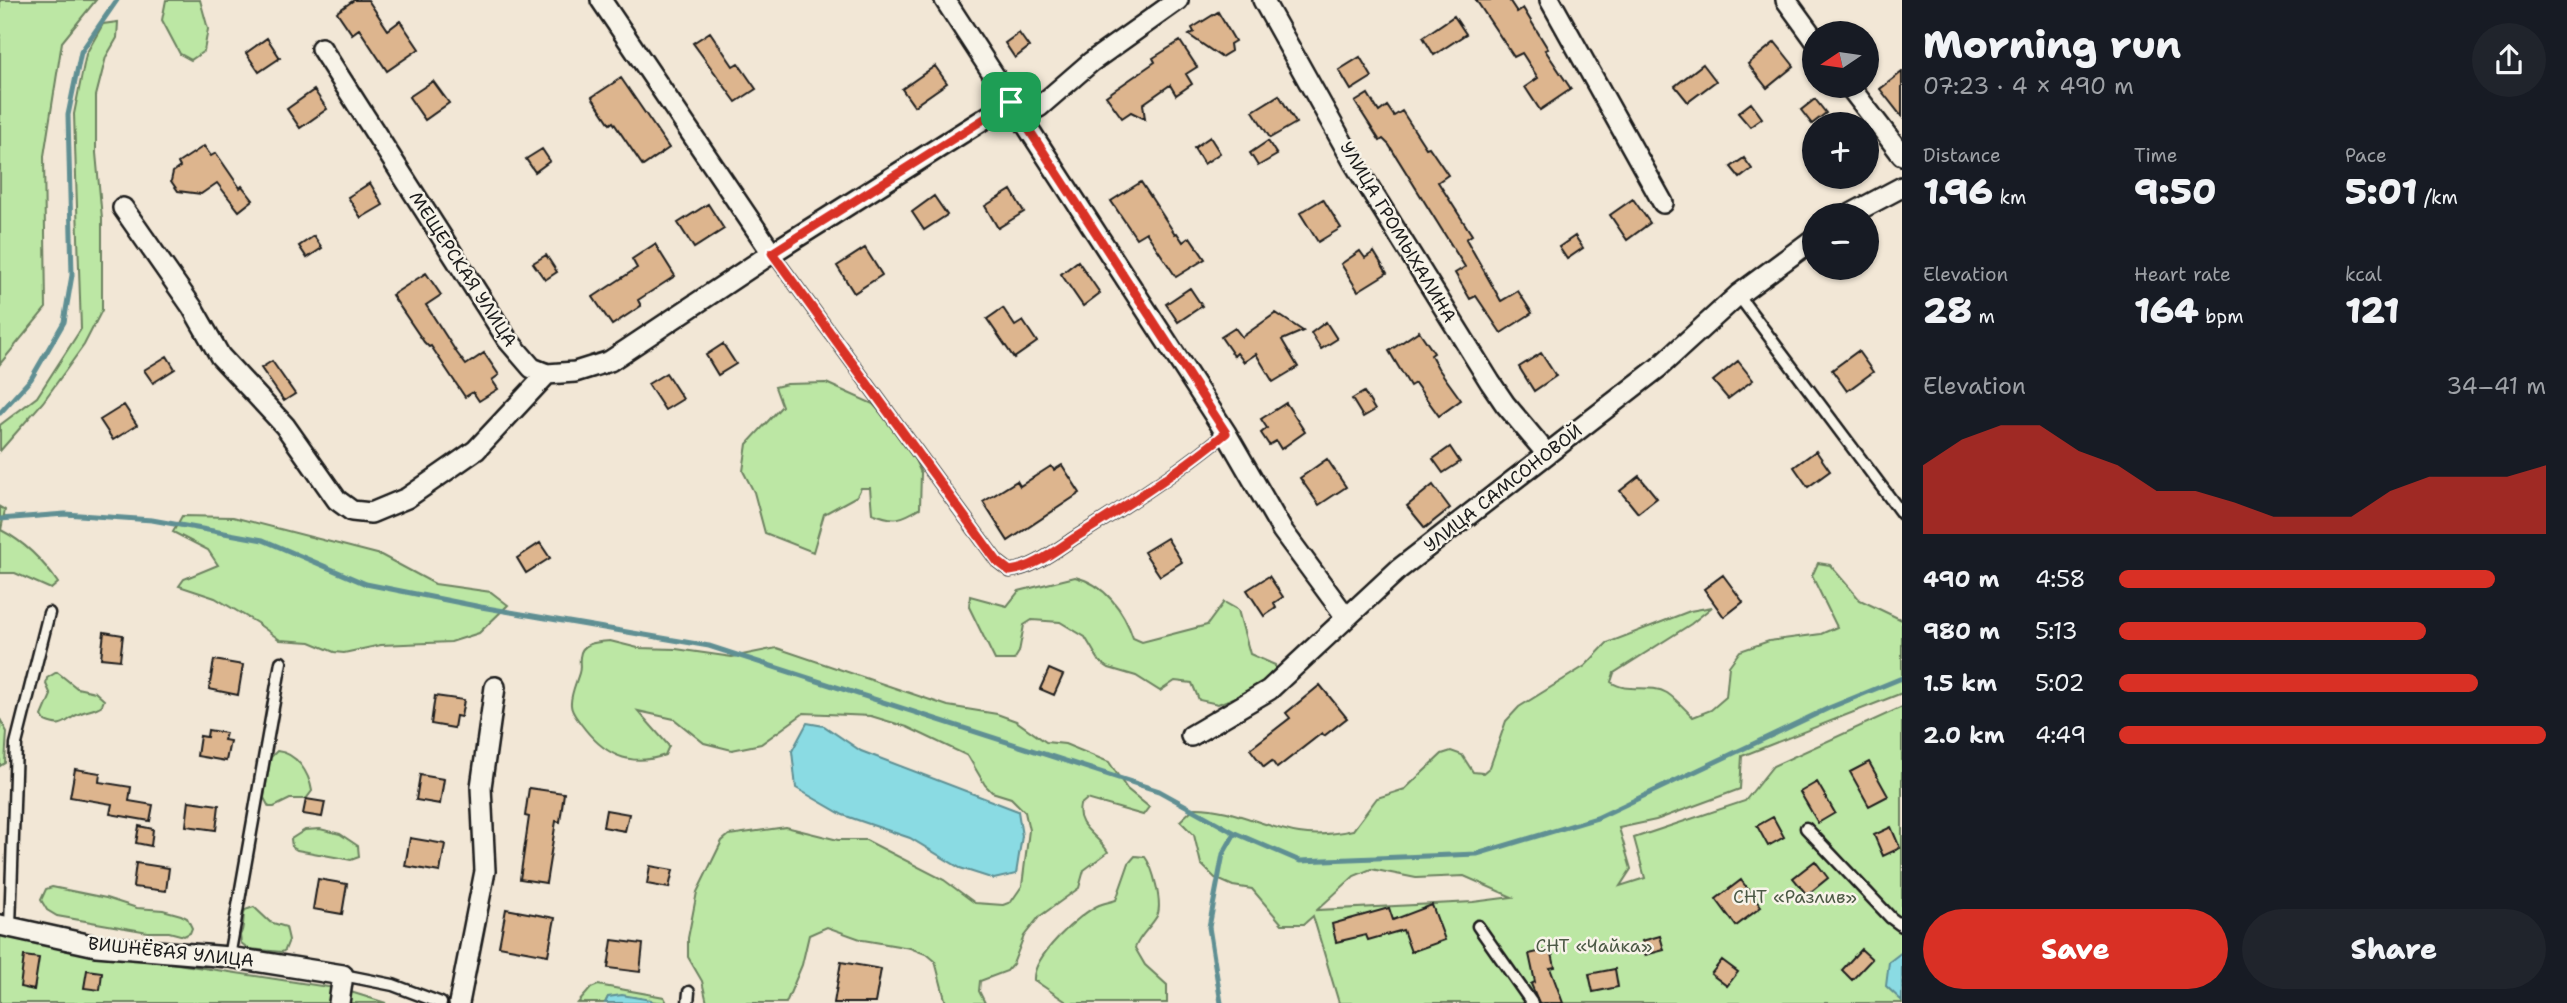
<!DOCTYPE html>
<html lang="en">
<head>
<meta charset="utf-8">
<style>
  :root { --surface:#171b24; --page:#20242c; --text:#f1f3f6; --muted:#9ea1a6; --accent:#d93025 }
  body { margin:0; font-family:"Shantell Sans",sans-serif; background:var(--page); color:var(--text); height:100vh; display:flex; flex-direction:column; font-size:26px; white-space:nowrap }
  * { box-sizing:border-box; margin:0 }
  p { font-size:23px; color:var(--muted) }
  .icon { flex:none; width:38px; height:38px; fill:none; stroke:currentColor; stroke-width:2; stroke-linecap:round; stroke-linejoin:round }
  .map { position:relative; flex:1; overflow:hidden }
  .side { display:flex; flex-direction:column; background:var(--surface); width:665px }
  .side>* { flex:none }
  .needle { width:46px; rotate:257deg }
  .fabs { position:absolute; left:1802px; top:21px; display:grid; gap:14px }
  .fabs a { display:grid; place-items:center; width:77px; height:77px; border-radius:50%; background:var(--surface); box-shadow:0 2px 5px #0004; font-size:35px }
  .pin { position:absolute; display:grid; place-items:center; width:60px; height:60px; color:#fff; margin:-30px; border-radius:14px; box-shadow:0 4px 10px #0006 }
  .round { display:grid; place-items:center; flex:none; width:74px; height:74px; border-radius:37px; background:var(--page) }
  .headline { display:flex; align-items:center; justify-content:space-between; height:119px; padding:0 21px }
  h1 { font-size:38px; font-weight:800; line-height:52px }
  .figures { display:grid; grid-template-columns:repeat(3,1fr); gap:10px; height:119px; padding:7px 21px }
  .figures div { display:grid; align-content:center }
  .figures b { font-size:35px; font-weight:800 }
  .figures small { font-size:19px; font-weight:400 }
  .figures p { font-size:19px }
  .chart { height:196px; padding:14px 21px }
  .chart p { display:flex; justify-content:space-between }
  .chart svg { width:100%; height:126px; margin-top:7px; fill:var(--accent); opacity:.7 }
  .button { display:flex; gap:14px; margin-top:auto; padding:14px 21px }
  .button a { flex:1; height:80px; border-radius:42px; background:var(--accent); color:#fff; font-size:28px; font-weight:800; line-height:80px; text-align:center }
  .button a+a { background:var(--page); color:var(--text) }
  ul { padding:0 21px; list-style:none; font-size:23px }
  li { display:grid; grid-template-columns:112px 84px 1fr; align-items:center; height:52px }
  li i { height:18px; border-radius:9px; background:var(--accent) }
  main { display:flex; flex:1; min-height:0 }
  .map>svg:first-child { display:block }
</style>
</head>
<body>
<main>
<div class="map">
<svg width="1902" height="1003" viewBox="0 0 1902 1003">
  <rect width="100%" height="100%" fill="#f2e7d6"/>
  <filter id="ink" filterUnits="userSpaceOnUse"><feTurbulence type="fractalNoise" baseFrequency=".0143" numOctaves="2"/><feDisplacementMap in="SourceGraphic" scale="14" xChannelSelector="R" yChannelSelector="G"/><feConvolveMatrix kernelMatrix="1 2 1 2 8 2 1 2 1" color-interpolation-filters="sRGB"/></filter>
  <g filter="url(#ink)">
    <path fill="#bce7a4" stroke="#6c8260" stroke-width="2" fill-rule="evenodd" d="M 0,0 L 96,0 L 62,42 L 44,156 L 46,308 L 0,364 Z
      M 166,0 L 200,0 L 208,29 L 204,51 L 191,60 L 180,54 L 162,20 Z
      M 118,22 L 117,38 L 106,57 L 96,96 L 96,153 L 102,218 L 102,310 L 84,345 L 43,402 L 0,451 L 0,425 L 37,397 L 81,329 L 74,114 L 86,54 L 103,24 Z
      M 826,383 L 873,404 L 907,442 L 921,473 L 920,508 C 901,520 894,522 872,513 L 870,488 L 861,488 L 857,496 L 824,514 L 813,552 L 765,533 L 754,492 L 743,471 L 747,444 L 782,406 L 775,387 L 787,384 Z
      M 0,507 L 5,510 L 1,530 C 24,542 44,562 58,583 L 51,589 L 15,573 L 0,573 Z
      M 182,516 L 233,517 L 381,555 L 435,584 L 491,592 L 508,605 L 479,633 L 451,642 L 381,645 L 344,653 L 334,652 L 310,642 L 280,640 L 257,623 L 215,598 L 179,586 L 184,579 L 218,565 L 208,550 L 173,532 Z
      M 1818,563 L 1830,565 L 1860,600 L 1902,620 L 1902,693 L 1742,756 L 1740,789 L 1656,820 L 1619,828 L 1631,869 L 1620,886 L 1645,878 L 1634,838 L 1745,801 L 1773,766 L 1902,707 L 1902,1003 L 1339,1003 L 1313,916 L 1304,924 L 1282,924 L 1252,889 L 1233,886 L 1215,878 L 1201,864 L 1194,835 L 1180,821 L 1194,808 C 1231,807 1263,827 1299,833 C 1317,836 1335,834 1353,830 L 1377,798 L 1405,789 L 1442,754 L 1451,751 L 1462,755 L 1473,772 L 1483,773 L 1490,767 L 1506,721 L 1519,707 L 1585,666 L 1607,643 L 1690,611 L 1712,607 L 1691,624 L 1614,673 L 1611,682 C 1627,694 1650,683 1667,693 C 1676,699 1685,709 1693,717 L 1711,710 L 1726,697 L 1729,666 L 1740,651 L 1769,641 L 1821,634 L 1837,627 L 1812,576 ZM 1371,869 L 1416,878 L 1464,876 L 1512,897 L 1473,902 L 1317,910 L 1354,876 Z
      M 1075,577 C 1105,584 1124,611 1133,638 L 1142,642 L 1207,625 L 1224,602 L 1238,610 L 1250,654 L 1275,665 L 1275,675 L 1244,694 L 1218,704 L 1199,700 L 1192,683 L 1175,681 L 1160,691 L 1136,676 L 1109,668 L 1100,662 L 1085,637 L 1060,622 L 1032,620 L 1024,625 L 1019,652 L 1014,660 L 995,660 L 969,607 L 970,596 L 1007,606 L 1019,591 Z
      M 610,641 L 638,648 L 676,649 L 732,657 L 777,648 L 948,706 L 997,714 L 1016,721 L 1046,742 L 1065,744 L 1109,762 L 1127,789 L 1149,807 L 1143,815 L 1087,799 L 1080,805 C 1075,828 1098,834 1108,852 L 1084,870 L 1079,888 L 1039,917 L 1024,936 L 1013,964 L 1007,971 L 980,981 L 979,991 L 985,1003 L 946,1003 L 935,961 L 928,955 L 910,948 L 863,940 L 827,927 L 809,935 L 802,965 L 786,1003 L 707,1003 L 702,981 L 688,957 L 688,938 L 697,892 L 722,841 L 729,835 L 786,827 L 838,840 L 866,840 L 944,880 L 975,903 L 1003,905 L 1011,902 L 1022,886 L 1029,830 L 1025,812 L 1011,798 L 992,792 L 985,785 L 968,756 L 907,727 L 871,716 L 804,713 L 761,744 L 732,750 L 704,743 L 674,719 L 638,711 L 669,746 L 665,755 C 629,768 603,754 581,724 C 577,718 571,712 571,705 C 570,696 576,683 579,673 C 581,667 579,664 580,657 C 581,642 598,642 610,641 Z
      M 57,672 L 77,688 L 95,692 L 104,700 L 102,705 C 96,710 88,710 81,713 C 65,719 65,730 45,721 L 42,716 L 51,695 L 46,684 L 47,678 Z
      M 0,719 L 7,732 L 5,763 L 0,766 Z
      M 277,751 C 297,753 309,773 312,791 L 306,799 L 290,799 L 274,807 L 269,807 L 264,798 L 270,758 Z
      M 305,830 L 320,829 L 340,834 L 358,846 L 359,857 L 351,860 L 297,850 L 292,847 L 291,839 Z
      M 1135,856 L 1145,857 C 1153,867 1163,904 1157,916 C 1150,928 1140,935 1135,948 L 1145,965 L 1167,985 L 1167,1003 L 1068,1003 L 1034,980 C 1032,957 1079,914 1099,905 C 1104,903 1110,902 1116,900 L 1129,863 Z
      M 52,887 L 106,898 L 137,908 L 163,910 L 181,915 L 187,918 L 192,928 L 190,933 L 184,936 L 169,932 L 148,932 L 57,916 L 47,910 L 41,900 L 46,889 Z
      M 254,907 L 270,922 L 286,927 L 289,940 L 285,950 L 282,952 L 249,949 L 241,943 L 240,935 C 245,928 242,918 245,910 Z
      M 0,931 L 151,960 L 341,989 L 386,1003 L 0,1003 Z
      M 598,985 L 664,997 L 667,1003 L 608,997 L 605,1003 L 578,1003 L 591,988 Z"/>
    <path fill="#8adbe3" stroke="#5e8f93" stroke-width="2" d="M 807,723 L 824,726 L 861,751 L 1018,811 L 1022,836 L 1016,874 L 994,879 L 960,868 L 910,838 L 843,815 L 796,788 L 792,751 Z
      M 1902,952 L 1902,1001 L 1886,986 L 1889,962 Z
      M 622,995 L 651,1000 L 653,1003 L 605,1003 L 608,997 Z"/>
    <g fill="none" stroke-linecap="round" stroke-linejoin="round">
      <path stroke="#5e8f93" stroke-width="5" d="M 0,413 L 31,379 L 64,322 L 72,275 L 68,115 L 81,52 L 117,0
        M 0,519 L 65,514 L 152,520 L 263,540 L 366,584 L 481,607 L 709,646 L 1159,791 L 1235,833 L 1300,861 L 1477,854 L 1597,818 L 1829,708 L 1902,678
        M 1221,1003 L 1209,927 L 1223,854 L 1235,833"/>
    </g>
    <path fill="#ddb58e" stroke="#1c1c1c" stroke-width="2" d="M 354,0 L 368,0 L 388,30 L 400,21 L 419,49 L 387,71 L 359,29 L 352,34 L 337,12 Z
      M 1476,0 L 1509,0 L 1517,12 L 1523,8 L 1548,49 L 1545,50 L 1571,89 L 1540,110 L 1525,87 L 1538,78 L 1522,53 L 1514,57 Z
      M 1218,12 L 1235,41 L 1230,44 L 1231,51 L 1221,57 L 1189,35 L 1194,32 L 1192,28 Z
      M 1454,16 L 1466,34 L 1434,55 L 1423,37 Z
      M 710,32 L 733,66 L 738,63 L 756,89 L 736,102 L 693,43 Z
      M 1019,33 L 1029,47 L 1015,58 L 1005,43 Z
      M 267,38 L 280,58 L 259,72 L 246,53 Z
      M 1180,41 L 1197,67 L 1186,74 L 1192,84 L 1176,95 L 1170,85 L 1143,104 L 1145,119 L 1131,112 L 1122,118 L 1106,96 L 1155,62 L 1153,58 Z
      M 1775,42 L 1794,66 L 1767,88 L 1748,64 Z
      M 1360,57 L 1372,77 L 1351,90 L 1339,70 Z
      M 1703,64 L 1716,81 L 1688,102 L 1675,86 Z
      M 935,66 L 947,83 L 914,106 L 902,89 Z
      M 1902,72 L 1902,117 L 1880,89 Z
      M 621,78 L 669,148 L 643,166 L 613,122 L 610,124 L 592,97 Z
      M 433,81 L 449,103 L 425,120 L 409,97 Z
      M 314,90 L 327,109 L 300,128 L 287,109 Z
      M 1368,94 L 1379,112 L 1387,106 L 1394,116 L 1402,111 L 1426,148 L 1429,147 L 1448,175 L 1438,182 L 1472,235 L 1466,239 L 1501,301 L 1518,291 L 1532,313 L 1501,333 L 1476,296 L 1470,299 L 1455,273 L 1465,267 L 1389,145 L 1383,139 L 1380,141 L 1355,102 Z
      M 1279,95 L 1296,123 L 1270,138 L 1253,111 Z
      M 1815,99 L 1826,113 L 1812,124 L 1801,110 Z
      M 1751,103 L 1762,118 L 1750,127 L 1738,113 Z
      M 1210,137 L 1220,153 L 1204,164 L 1194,148 Z
      M 1268,141 L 1277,155 L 1258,166 L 1250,153 Z
      M 204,146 L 211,156 L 216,153 L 240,188 L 242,186 L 253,200 L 239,211 L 217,183 L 201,194 L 178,191 L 171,181 L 173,172 L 180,167 L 178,163 Z
      M 542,149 L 550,161 L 535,172 L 526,159 Z
      M 1744,158 L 1752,169 L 1740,178 L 1731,167 Z
      M 1141,182 L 1175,234 L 1177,233 L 1183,242 L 1190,237 L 1205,259 L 1176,277 L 1146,232 L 1136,238 L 1111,201 Z
      M 370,183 L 383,205 L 361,218 L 348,197 Z
      M 1011,190 L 1024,212 L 998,228 L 985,206 Z
      M 934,196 L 947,215 L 924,230 L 912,212 Z
      M 1323,199 L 1341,228 L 1318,242 L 1300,213 Z
      M 1633,199 L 1650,223 L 1627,240 L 1610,215 Z
      M 708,204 L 724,229 L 694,248 L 678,223 Z
      M 314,236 L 322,248 L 307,258 L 299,246 Z
      M 1575,236 L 1583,248 L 1567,259 L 1559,247 Z
      M 655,244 L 675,276 L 638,300 L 641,306 L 612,325 L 593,297 L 637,268 L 632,259 Z
      M 865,248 L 882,275 L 854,293 L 837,266 Z
      M 1360,251 L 1365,258 L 1374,252 L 1387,273 L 1358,291 L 1341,264 Z
      M 546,255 L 557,272 L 545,280 L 533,263 Z
      M 1078,261 L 1100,293 L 1083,306 L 1061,274 Z
      M 426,273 L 441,295 L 426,305 L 457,353 L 466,365 L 484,353 L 499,375 L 492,380 L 498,389 L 479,401 L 473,392 L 465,397 L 431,346 L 429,347 L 424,342 L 392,295 Z
      M 1190,288 L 1202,306 L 1178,322 L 1166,304 Z
      M 1003,308 L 1015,326 L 1023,321 L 1037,342 L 1014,358 L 987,319 Z
      M 1276,313 L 1303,331 L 1282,340 L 1298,367 L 1273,382 L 1256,354 L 1244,362 L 1237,353 L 1234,356 L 1221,337 L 1235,328 L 1242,337 Z
      M 1326,322 L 1337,339 L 1321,349 L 1311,333 Z
      M 1419,331 L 1434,353 L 1431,355 L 1438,368 L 1461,400 L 1439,416 L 1415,383 L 1410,386 L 1389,351 Z
      M 723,344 L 736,364 L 718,375 L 706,355 Z
      M 1858,351 L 1873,372 L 1847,391 L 1832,370 Z
      M 1541,353 L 1556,376 L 1534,391 L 1519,367 Z
      M 167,356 L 175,369 L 153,383 L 144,370 Z
      M 272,361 L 295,394 L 284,401 L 261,368 Z
      M 1738,361 L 1753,380 L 1728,399 L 1713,381 Z
      M 666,373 L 683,399 L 665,410 L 648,384 Z
      M 1364,392 L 1375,410 L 1363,417 L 1352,399 Z
      M 1286,403 L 1305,432 L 1281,449 L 1276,441 L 1269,445 L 1261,433 L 1267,428 L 1261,419 Z
      M 124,405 L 137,425 L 113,440 L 100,420 Z
      M 1450,447 L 1460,462 L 1443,473 L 1433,459 Z
      M 1816,451 L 1830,471 L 1808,487 L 1794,467 Z
      M 1327,459 L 1346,487 L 1319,505 L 1300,478 Z
      M 1062,465 L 1080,493 L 1008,541 L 983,502 L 1017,481 L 1020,486 L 1051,466 L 1054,470 Z
      M 1639,476 L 1657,498 L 1638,513 L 1620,491 Z
      M 1433,485 L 1450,508 L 1425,528 L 1407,506 Z
      M 1167,538 L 1182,562 L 1160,576 L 1144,552 Z
      M 540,543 L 550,558 L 526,573 L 517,558 Z
      M 1723,575 L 1743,602 L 1724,617 L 1704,589 Z
      M 1269,576 L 1283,597 L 1274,603 L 1276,608 L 1264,616 L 1247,590 Z
      M 104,632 L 123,635 L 120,660 L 101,658 Z
      M 214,660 L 243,665 L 238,695 L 209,689 Z
      M 1049,669 L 1063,675 L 1054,695 L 1040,689 Z
      M 1320,685 L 1347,718 L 1324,736 L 1322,733 L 1277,768 L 1272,761 L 1264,767 L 1250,749 L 1290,718 L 1286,713 Z
      M 435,696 L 464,700 L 461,717 L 456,716 L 454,728 L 431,724 Z
      M 208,730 L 226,733 L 224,740 L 230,741 L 226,761 L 197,756 L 200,736 L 207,737 Z
      M 1869,762 L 1888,796 L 1869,806 L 1850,772 Z
      M 75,769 L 100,773 L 99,782 L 131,787 L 129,801 L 153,805 L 150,821 L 110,814 L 112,804 L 70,797 Z
      M 420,775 L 444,779 L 440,804 L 416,800 Z
      M 1817,782 L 1835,813 L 1818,823 L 1800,792 Z
      M 529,788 L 564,793 L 560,822 L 556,821 L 546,883 L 520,879 L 529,817 L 525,816 Z
      M 306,799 L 325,802 L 322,817 L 303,814 Z
      M 189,801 L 219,805 L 216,830 L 186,826 Z
      M 606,810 L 629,814 L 625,831 L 603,827 Z
      M 1773,817 L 1784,837 L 1768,846 L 1757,826 Z
      M 139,826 L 153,829 L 151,846 L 136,843 Z
      M 1891,827 L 1900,848 L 1883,856 L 1874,835 Z
      M 410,838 L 445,844 L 440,872 L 405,866 Z
      M 1815,861 L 1828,878 L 1807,895 L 1793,878 Z
      M 136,863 L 169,868 L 166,891 L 133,887 Z
      M 650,866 L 673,870 L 669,888 L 647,884 Z
      M 318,879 L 347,884 L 342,914 L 313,909 Z
      M 1741,880 L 1761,907 L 1736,926 L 1716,899 Z
      M 1432,905 L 1445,940 L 1411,952 L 1403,930 L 1368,940 L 1366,935 L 1336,942 L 1332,924 L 1389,908 L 1393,920 Z
      M 506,909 L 555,918 L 548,955 L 499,946 Z
      M 1660,936 L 1664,950 L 1645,955 L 1642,941 Z
      M 612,940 L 643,944 L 640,972 L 608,968 Z
      M 1551,949 L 1555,967 L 1550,968 L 1563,1003 L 1539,1003 L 1531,984 L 1535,982 L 1529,954 Z
      M 1861,949 L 1872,959 L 1852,980 L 1842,970 Z
      M 24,956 L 39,958 L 34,990 L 20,987 Z
      M 1722,960 L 1738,972 L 1727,986 L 1711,974 Z
      M 841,962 L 881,969 L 875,1003 L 834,1003 Z
      M 1615,969 L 1618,987 L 1593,992 L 1589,974 Z
      M 87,970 L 102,972 L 100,990 L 84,988 Z"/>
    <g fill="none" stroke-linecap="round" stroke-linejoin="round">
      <defs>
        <path id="lane" d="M 772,253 L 997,561 L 1010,571 C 1034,568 1056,550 1076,537 C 1128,505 1179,472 1226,433
          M 1738,295 L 1902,514
          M 1806,828 L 1891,918 L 1902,926
          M 1478,926 L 1532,1003
          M 10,927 L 16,744 L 49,613
          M 229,957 L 281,662
          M 343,975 L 393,985 L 441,1003
          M 688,1003 L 689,992"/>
        <path id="street" d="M 601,0 L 772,253
          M 945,0 L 1226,433 L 1282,530 L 1346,617
          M 1263,0 L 1354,163 L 1490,382 L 1505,404 L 1547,454
          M 1550,0 L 1663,203
          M 1786,0 L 1815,40
          M 321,48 L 507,339 L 532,368 L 547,374 L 575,372 L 610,361 L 772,253 L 1011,102
          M 1849,86 L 1902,155
          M 1018,114 L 1039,107 L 1091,62 L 1178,0
          M 123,208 L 192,307 L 220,356 L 285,426 L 337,500 L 352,511 L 371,513 L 407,498 L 476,450 L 547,374
          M 1849,215 L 1902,187
          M 1191,736 L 1269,690 L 1399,569 L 1658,368 L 1738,295 L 1815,238
          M 0,925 L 96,946 L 229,957 L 343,975 L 339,1003
          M 459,1003 L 485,871 L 481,787 L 495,687"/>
      </defs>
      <use href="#lane" stroke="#1c1c1c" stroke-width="15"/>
      <use href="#street" stroke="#1c1c1c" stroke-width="24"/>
      <use href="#lane" stroke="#f7f3e8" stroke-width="10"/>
      <use href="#street" stroke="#f7f3e8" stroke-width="19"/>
    </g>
  </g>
  <g fill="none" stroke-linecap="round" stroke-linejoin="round" filter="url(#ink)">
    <defs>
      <path id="route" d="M 1011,102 L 1226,433 C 1179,472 1128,505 1076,537 C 1056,550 1034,568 1010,571 L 997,561 L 772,253 Z"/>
    </defs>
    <use href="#route" stroke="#fff" stroke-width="14"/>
    <use href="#route" stroke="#d93025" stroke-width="9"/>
  </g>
  <g text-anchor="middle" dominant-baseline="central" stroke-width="5" stroke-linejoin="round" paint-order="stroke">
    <g font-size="18" fill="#1c1c1c" stroke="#f7f3e8">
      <text transform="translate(1398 232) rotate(59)">УЛИЦА ГРОМЫХАЛИНА</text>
      <text transform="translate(463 269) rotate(57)">МЕЩЕРСКАЯ УЛИЦА</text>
      <text transform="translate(1503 488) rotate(-38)">УЛИЦА САМСОНОВОЙ</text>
      <text transform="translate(171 952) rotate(6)">ВИШНЁВАЯ УЛИЦА</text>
    </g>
    <g font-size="18" fill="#4c5945" stroke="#f7f3e8">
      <text x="1795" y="897">СНТ «Разлив»</text>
      <text x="1594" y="946">СНТ «Чайка»</text>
    </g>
  </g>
</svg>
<div class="fabs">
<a><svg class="needle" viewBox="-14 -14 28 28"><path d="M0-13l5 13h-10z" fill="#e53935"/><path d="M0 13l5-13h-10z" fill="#9ea1a6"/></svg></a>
<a>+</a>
<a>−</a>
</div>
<div class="pin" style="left:1011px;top:102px;background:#1e9e55"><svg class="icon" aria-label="arrive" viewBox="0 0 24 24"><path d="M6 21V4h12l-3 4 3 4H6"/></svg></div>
</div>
<section class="side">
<div class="headline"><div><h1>Morning run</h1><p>07:23 · 4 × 490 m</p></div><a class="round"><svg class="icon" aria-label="share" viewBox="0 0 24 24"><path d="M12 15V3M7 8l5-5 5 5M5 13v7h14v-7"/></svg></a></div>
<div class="figures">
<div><p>Distance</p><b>1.96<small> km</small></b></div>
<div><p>Time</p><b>9:50</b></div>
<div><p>Pace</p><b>5:01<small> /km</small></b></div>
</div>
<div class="figures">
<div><p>Elevation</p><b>28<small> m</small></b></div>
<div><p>Heart rate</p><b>164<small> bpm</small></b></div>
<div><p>kcal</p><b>121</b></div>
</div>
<div class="chart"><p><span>Elevation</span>34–41 m</p>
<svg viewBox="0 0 160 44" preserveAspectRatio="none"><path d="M0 44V20L10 11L20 6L30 6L40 15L50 20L60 29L70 29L80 33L90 38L100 38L110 38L120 29L130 24L140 24L150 24L160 20V44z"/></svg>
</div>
<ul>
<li><b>490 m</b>4:58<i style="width:88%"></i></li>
<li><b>980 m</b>5:13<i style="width:72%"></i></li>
<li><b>1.5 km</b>5:02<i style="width:84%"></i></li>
<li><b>2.0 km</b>4:49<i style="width:100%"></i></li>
</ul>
<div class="button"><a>Save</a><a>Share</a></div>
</section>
</main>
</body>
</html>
